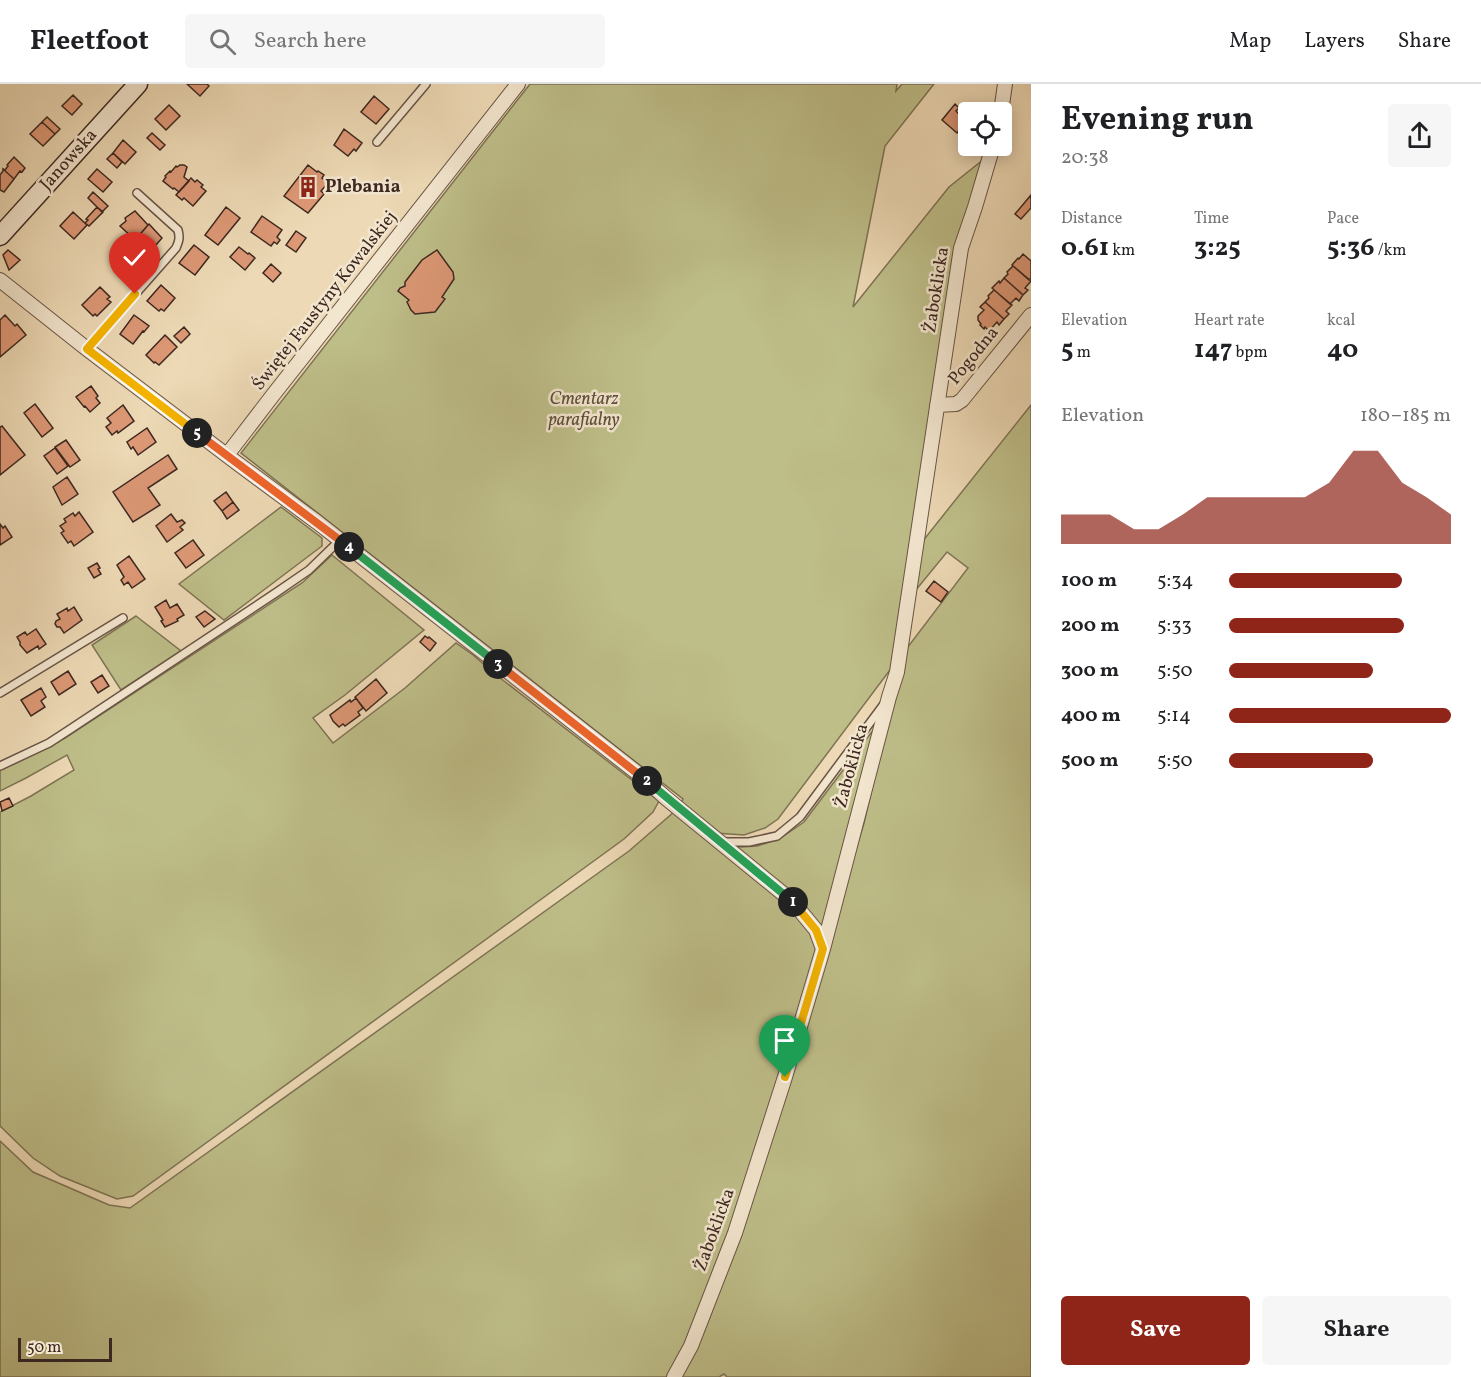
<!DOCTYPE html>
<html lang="en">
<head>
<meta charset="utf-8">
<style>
  :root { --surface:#fff; --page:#f6f6f6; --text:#202124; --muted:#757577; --line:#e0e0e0; --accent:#8f2418 }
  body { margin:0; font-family:Vollkorn,serif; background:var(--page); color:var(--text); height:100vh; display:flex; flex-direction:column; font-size:22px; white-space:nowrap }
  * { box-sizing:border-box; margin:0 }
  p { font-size:20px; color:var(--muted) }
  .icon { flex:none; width:33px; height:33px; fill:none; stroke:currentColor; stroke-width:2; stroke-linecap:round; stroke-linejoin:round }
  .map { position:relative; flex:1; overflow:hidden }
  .drawer { display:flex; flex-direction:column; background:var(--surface); width:450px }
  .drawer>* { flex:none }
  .buttons { position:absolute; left:958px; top:18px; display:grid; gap:12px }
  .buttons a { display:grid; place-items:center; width:54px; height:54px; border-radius:6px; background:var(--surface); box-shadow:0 3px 15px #0003; font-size:30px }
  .scale { position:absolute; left:18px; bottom:15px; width:94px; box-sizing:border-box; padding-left:6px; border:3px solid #3d2820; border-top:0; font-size:16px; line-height:21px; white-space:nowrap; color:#3d2820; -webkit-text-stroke:4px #f3e6cf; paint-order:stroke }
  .pin { position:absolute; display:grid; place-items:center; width:51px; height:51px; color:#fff; margin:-62px -26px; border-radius:50% 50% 50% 0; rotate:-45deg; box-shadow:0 0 6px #0007 }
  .pin .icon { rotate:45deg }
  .km { position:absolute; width:30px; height:30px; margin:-15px; border-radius:50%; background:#222; color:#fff; font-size:16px; line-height:30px; text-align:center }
  .round { display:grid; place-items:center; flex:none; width:63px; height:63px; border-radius:6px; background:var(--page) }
  .overview { display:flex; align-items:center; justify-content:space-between; height:102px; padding:0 30px }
  h1 { font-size:33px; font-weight:700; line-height:45px }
  .metrics { display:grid; grid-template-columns:repeat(3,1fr); gap:9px; height:102px; padding:6px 30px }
  .metrics div { display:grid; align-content:center }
  .metrics b { font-size:26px; font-weight:700 }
  .metrics small { font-size:16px; font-weight:400 }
  .metrics p { font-size:16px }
  .chart { height:168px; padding:12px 30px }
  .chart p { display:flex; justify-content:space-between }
  .chart svg { width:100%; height:108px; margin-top:6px; fill:var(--accent); opacity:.7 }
  .primary-button { display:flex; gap:12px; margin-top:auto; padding:12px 30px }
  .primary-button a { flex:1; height:69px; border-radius:6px; background:var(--accent); color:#fff; font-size:24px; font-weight:700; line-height:69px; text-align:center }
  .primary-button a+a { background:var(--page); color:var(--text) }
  ul { padding:0 30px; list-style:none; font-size:20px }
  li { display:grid; grid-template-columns:96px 72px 1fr; align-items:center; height:45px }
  li i { height:15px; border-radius:8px; background:var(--accent) }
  header { display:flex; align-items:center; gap:36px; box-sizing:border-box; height:84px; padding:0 30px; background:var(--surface); border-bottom:2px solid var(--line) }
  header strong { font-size:28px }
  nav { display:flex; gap:33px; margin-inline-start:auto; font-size:21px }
  .search { width:420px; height:54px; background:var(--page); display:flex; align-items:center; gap:15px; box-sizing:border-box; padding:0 21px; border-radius:6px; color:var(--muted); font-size:22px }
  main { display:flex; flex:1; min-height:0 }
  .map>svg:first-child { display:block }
</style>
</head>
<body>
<header>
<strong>Fleetfoot</strong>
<div class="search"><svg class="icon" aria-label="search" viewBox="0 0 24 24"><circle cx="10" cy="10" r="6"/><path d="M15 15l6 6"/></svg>Search here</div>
<nav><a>Map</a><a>Layers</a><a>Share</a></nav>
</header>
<main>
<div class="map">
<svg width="1031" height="1293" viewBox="0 0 1031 1293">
  <rect width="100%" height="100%" fill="#edd9b5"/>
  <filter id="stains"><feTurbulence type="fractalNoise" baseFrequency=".00333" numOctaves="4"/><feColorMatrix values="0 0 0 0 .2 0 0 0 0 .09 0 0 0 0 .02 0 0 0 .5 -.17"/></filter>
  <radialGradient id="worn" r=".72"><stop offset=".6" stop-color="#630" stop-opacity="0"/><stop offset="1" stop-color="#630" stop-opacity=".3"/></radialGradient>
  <path fill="#bebe89" stroke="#7e7354" stroke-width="1.5" d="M 530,0 L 897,0 L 896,7 L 902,0 L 934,0 L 885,62 L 853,223 L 949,103 L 984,75 L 893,582 L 778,735 L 765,744 L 744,751 L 715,749 L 680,721 L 683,715 L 241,369 Z
    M 1031,321 L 1031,1293 L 727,1293 L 724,1290 L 719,1293 L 678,1293 L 695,1261 L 842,811 L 864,739 L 904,568 L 968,484 L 947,468 L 911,512 L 918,463 Z
    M 281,423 L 322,454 L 322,462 L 224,536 L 179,500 Z
    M 332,471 L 424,546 L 345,611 L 313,634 L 333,659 L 405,604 L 456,559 L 473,571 L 495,590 L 659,717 L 653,728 L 624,755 L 133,1112 L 117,1115 L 60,1092 L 33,1074 L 0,1042 L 0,728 L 31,712 L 74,686 L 67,671 L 26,694 L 0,707 L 0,686 L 65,654 L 302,499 Z
    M 136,532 L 181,567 L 121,606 L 92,561 Z
    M 880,637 L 823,856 L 726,761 L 741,763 L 757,762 L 779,755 L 804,738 Z
    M 674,728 L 699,750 L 721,763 L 789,818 L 815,852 L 817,869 L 771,1026 L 718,1179 L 690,1255 L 670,1293 L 0,1293 L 0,1057 L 33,1088 L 109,1121 L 130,1124 L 629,767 Z"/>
  <path fill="#dd9876" stroke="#3d2820" stroke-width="1.5" d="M 187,0 L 207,0 L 209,2 L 200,12 Z
    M 73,11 L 82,20 L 72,31 L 62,22 Z
    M 374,12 L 389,25 L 376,40 L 361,28 Z
    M 955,20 L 959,24 L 956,27 L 966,37 L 957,49 L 942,36 Z
    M 169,21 L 180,32 L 166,46 L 155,35 Z
    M 47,33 L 60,45 L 55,50 L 42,38 Z
    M 42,38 L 55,50 L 43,62 L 30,50 Z
    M 344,45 L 362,59 L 356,67 L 354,65 L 348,72 L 334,61 Z
    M 152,49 L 165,61 L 160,66 L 147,54 Z
    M 123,56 L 136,68 L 125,80 L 113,69 Z
    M 113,69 L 122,78 L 117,84 L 107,75 Z
    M 14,73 L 25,84 L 22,88 L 20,87 L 14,95 L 3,85 L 5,86 L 8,82 L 7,81 Z
    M 180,81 L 184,81 L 187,83 L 184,93 L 189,97 L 179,108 L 174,104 L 173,105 L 163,97 L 166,93 L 165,92 L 170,87 L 171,88 L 176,82 L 177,83 Z
    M 308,81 L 317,88 L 318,87 L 324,91 L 322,94 L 328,99 L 321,107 L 324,110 L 308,129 L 284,112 Z
    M 3,85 L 14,95 L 4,108 L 0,106 L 0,91 L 3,87 Z
    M 97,85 L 112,98 L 103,108 L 88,95 Z
    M 191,94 L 195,98 L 197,96 L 203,101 L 201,103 L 206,107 L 193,122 L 184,114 L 182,116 L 176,111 Z
    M 93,108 L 108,122 L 102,128 L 88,114 Z
    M 1031,111 L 1031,124 L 1021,135 L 1015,130 Z
    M 97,123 L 103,128 L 89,142 L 85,139 L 88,136 L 86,135 Z
    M 226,123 L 240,134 L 218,161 L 205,151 Z
    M 135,127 L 148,141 L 135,156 L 120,142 L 126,137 L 125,134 Z
    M 73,128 L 87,141 L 74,155 L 60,142 Z
    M 262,132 L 282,146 L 277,153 L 280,156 L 277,160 L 274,158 L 271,162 L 251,148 Z
    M 149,140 L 162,154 L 149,169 L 135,156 Z
    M 296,147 L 306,154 L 296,168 L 286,161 Z
    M 194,161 L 209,173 L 195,191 L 179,179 Z
    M 239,163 L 248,170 L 249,169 L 255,174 L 245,186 L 230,173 Z
    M 8,166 L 20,176 L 9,186 L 3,171 Z
    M 437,166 L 453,188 L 454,195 L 442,213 L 445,215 L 435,228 L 415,230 L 411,226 L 407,218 L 409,216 L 398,207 L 400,204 L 405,202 L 405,198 L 422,176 Z
    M 1023,170 L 1031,177 L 1031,194 L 1029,196 L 1012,181 L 1018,174 L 1019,175 Z
    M 271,180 L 281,189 L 273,198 L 263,189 Z
    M 1013,182 L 1031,197 L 1025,204 L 1028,206 L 1023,211 L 1004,194 L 1008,190 L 1007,188 Z
    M 1004,194 L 1023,211 L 1019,217 L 1016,214 L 1010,220 L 992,204 L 999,197 L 1000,199 Z
    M 161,201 L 175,214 L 164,227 L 161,225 L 159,227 L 147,217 Z
    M 100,203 L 110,213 L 107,215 L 111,218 L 97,232 L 95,230 L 93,232 L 82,221 Z
    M 994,206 L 1012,221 L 1006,227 L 1009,230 L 1004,235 L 985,218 L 989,214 L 988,212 Z
    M 985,218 L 1004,235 L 999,241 L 997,238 L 989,247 L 985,243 L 984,245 L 980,241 L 981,240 L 978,236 L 978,232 L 984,226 L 980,223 Z
    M 5,231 L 15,242 L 17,240 L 26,251 L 0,273 L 0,236 Z
    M 134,231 L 149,242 L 144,248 L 143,247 L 133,260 L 120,250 Z
    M 184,243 L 190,250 L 181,259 L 174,252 Z
    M 165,251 L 177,263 L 159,281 L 155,278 L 154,279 L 146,271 Z
    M 91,302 L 98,312 L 96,314 L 100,319 L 90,328 L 85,322 L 84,323 L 76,313 Z
    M 35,320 L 53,344 L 42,353 L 24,329 Z
    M 123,321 L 134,337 L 118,349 L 117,347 L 112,351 L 106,343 L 111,339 L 107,334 Z
    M 2,342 L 25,371 L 0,391 L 0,343 Z
    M 147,344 L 156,358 L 138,371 L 133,363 L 131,365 L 127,358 Z
    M 66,356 L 80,376 L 70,383 L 55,363 Z
    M 55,364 L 68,382 L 57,390 L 44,372 Z
    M 168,371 L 177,385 L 148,404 L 160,421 L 133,438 L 113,408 Z
    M 67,393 L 78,410 L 62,421 L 53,403 Z
    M 226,408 L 233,418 L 222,427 L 214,417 Z
    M 233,418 L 239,426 L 227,435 L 222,427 Z
    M 79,428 L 93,448 L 74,462 L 71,457 L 68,459 L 61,449 L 64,447 L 60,442 L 66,438 L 64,435 L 73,429 L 75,432 Z
    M 171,430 L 177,438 L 182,436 L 185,439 L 180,443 L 183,446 L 167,458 L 156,442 Z
    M 0,440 L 3,444 L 5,442 L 12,453 L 0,461 Z
    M 193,456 L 204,471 L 186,484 L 175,469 Z
    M 129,472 L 145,495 L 132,504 L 128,498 L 124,501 L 121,496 L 124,493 L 117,481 Z
    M 97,479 L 100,484 L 98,485 L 101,490 L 94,494 L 88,484 Z
    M 934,497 L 948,508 L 941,518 L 926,507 Z
    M 166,516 L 170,524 L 177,520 L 184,531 L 177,535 L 178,537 L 165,543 L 161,537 L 163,536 L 155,523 Z
    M 74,523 L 82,536 L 64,549 L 60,543 L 57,543 L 55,540 L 56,537 L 60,535 L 57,530 L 67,524 L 68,527 Z
    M 205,527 L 215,535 L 204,543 L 196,533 Z
    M 36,545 L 46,560 L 39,565 L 38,562 L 27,569 L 20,561 L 20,558 L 17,553 L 25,548 L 27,551 Z
    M 425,552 L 428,554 L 429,553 L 436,559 L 430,567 L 420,558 Z
    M 68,587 L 76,600 L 59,611 L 51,598 Z
    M 102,591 L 109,602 L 98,609 L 91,598 Z
    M 376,595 L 387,609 L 366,627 L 355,613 Z
    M 41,604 L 46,613 L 41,617 L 45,623 L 31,632 L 21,616 Z
    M 356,614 L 363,624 L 358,628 L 360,631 L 345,642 L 343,640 L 339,643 L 333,637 L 330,631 L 350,616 L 351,618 Z
    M 9,714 L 13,722 L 2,727 L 0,718 Z"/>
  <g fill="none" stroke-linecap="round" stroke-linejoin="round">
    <defs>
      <path id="service" d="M 377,58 L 426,0
        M 87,265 L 176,164 C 179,157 180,154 178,146 L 137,109
        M 0,609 L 123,534
        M 0,682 L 49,659 L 72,644 L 277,508 L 309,486 L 340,456
        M 722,758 L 749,758 L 777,752 L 800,733 L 884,620"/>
      <path id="minor" d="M 1001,28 L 1005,0
        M 0,196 L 87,265 L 233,376 L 317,438 L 640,691 L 667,715 L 792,817 L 816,846 L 823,865
        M 937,321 L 956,320 L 962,316 L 1031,231
        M 227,371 L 273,311 L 518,0
        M 674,1293 L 691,1262 L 735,1149 L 785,993 L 823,865 L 889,613 L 897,588 L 961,164 L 975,123 L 993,62"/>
      <path id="secondary" d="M 0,152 L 138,0"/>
    </defs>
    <use href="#service" stroke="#695445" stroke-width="10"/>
    <use href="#minor" stroke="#695445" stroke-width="16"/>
    <use href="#secondary" stroke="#3d2820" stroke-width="21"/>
    <use href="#service" stroke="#f3e6cf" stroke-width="7"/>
    <use href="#minor" stroke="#f3e6cf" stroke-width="14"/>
    <use href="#secondary" stroke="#f3e6cf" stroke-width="18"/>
  </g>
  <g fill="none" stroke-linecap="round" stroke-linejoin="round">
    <defs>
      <path id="split-1" d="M 785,993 L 823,865 L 816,846 L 793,818"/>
      <path id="split-2" d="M 647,697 L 793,818"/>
      <path id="split-3" d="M 498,580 L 647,697"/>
      <path id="split-4" d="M 349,463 L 498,580"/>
      <path id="split-5" d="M 197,349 L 349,463"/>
      <path id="split-6" d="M 135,210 L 87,265 L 197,349"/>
    </defs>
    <use href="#split-1" stroke="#fff" stroke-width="12"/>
    <use href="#split-2" stroke="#fff" stroke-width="12"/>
    <use href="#split-3" stroke="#fff" stroke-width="12"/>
    <use href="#split-4" stroke="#fff" stroke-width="12"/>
    <use href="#split-5" stroke="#fff" stroke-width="12"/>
    <use href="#split-6" stroke="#fff" stroke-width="12"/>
    <use href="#split-1" stroke="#f5b400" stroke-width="8"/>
    <use href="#split-2" stroke="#22a559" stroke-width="8"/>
    <use href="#split-3" stroke="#f0652b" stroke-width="8"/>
    <use href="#split-4" stroke="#22a559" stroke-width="8"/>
    <use href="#split-5" stroke="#f0652b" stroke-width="8"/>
    <use href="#split-6" stroke="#f5b400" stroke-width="8"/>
  </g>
  <defs>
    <symbol id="building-bare" viewBox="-9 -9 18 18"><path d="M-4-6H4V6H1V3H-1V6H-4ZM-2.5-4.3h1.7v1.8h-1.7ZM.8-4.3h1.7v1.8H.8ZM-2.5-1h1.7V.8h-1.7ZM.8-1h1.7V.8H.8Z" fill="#8f2418" stroke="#f3e6cf" stroke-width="2.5" paint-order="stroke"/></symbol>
  </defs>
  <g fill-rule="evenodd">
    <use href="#building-bare" x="293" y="88" width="30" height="30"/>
  </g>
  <g text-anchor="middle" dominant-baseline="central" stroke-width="5" stroke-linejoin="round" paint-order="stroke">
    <g font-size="18" fill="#3d2820" stroke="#f3e6cf">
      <text transform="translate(69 76) rotate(-48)">Janowska</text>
      <text transform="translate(937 206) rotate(-81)">Żaboklicka</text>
      <text transform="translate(325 217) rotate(-52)">Świętej Faustyny Kowalskiej</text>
      <text transform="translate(974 272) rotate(-51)">Pogodna</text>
      <text transform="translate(852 682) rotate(-75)">Żaboklicka</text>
      <text transform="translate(715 1146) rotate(-70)">Żaboklicka</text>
    </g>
    <g font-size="18" font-weight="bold" fill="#3d2820" stroke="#f3e6cf" text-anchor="start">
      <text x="325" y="103">Plebania</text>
    </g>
    <g font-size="18" font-style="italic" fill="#5d4e3a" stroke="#f3e6cf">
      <text x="584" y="315">Cmentarz<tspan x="584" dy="21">parafialny</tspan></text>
    </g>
  </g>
  <rect width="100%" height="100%" filter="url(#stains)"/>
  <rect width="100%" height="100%" fill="url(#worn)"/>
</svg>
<div class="buttons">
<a><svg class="icon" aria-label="locate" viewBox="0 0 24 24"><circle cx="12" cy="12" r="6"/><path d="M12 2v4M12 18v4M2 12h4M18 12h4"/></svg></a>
</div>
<div class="scale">50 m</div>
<div class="pin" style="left:785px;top:993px;background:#1e9e55"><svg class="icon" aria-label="arrive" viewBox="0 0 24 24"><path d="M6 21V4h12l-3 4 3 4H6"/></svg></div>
<div class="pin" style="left:135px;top:210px;background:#d93025"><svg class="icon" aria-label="check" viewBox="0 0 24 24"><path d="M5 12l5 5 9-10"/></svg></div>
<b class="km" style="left:793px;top:818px">1</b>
<b class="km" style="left:647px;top:697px">2</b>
<b class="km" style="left:498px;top:580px">3</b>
<b class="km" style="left:349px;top:463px">4</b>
<b class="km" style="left:197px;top:349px">5</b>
</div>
<section class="drawer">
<div class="overview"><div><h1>Evening run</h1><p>20:38</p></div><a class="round"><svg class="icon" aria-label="share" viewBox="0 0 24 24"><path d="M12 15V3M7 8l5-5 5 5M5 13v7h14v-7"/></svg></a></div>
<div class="metrics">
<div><p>Distance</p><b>0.61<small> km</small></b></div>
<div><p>Time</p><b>3:25</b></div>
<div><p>Pace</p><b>5:36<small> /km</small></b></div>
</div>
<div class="metrics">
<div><p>Elevation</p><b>5<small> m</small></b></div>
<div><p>Heart rate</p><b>147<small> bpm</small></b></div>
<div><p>kcal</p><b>40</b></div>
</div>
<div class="chart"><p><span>Elevation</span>180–185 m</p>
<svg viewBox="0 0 160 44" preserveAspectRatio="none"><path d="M0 44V32L10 32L20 32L30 38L40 38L50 32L60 25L70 25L80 25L90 25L100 25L110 19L120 6L130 6L140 19L150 25L160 32V44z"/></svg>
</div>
<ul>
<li><b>100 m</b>5:34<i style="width:78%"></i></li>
<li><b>200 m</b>5:33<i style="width:79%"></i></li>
<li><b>300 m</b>5:50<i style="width:65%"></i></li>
<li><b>400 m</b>5:14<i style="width:100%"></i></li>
<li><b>500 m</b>5:50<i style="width:65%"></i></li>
</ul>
<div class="primary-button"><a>Save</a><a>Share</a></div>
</section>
</main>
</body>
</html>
